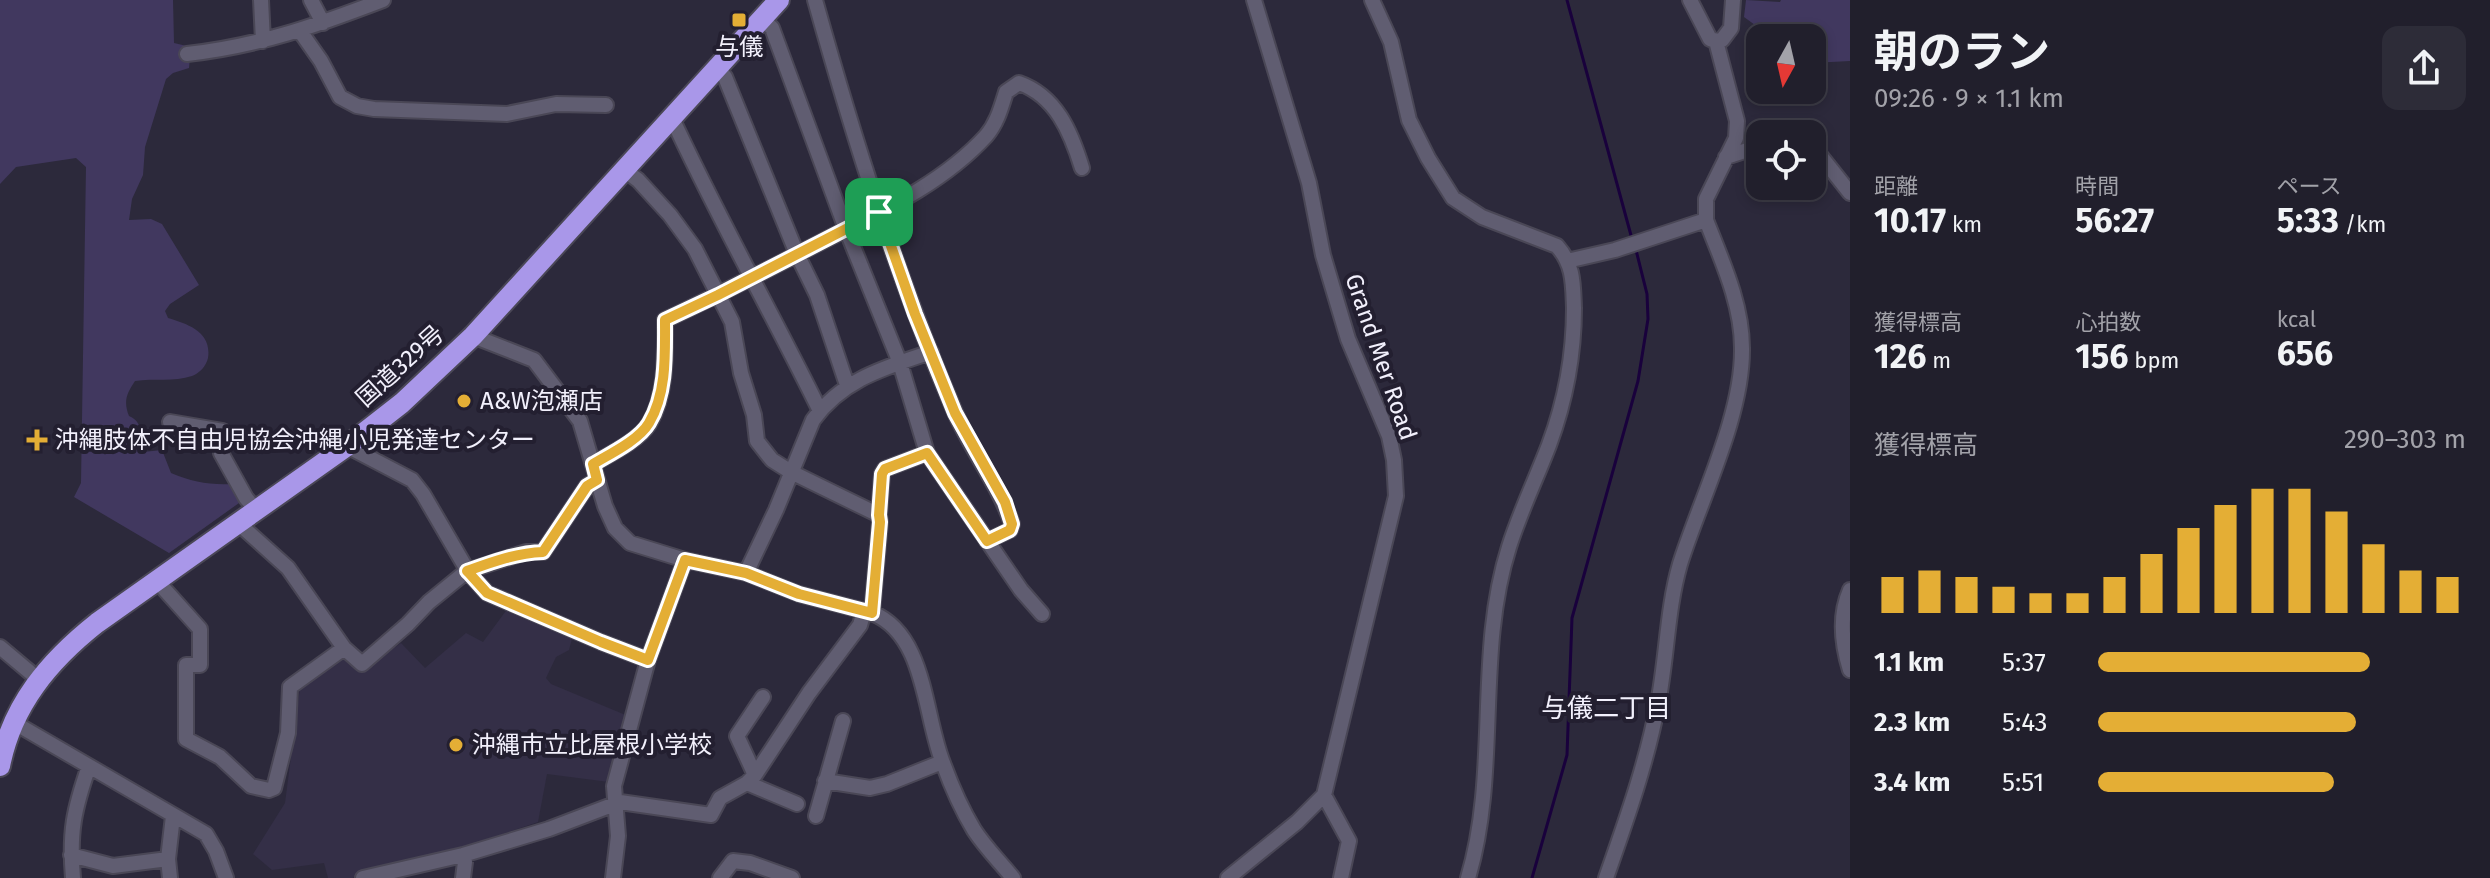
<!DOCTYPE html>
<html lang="ja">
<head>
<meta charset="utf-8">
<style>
  :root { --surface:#211f2c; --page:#2d2c38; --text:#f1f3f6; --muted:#a2a2a9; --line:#3e3d48; --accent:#e4ae35 }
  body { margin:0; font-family:"Fira Sans","Noto Sans JP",sans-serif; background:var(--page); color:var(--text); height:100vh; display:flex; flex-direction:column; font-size:30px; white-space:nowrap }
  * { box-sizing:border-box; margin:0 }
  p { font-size:26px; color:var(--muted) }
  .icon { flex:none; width:44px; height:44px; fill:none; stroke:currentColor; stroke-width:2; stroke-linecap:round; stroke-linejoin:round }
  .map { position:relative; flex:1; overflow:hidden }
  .details { display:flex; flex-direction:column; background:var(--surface); width:640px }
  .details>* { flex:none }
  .needle { width:52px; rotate:188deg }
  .tools { position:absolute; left:1746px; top:24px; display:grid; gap:16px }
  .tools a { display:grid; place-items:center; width:80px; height:80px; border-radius:16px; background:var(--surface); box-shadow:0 4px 12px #0003,0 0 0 2px var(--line); font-size:40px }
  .pin { position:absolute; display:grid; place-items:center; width:68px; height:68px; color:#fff; margin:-34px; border-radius:16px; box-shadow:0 4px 12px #0006 }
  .round { display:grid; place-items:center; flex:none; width:84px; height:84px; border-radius:16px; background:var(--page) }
  .head { display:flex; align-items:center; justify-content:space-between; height:136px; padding:0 24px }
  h1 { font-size:44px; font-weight:700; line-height:60px }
  .stats { display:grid; grid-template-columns:repeat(3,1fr); gap:12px; height:136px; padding:8px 24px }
  .stats div { display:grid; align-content:center }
  .stats b { font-size:34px; font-weight:700 }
  .stats small { font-size:22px; font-weight:400 }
  .stats p { font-size:22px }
  .chart { height:224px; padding:16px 24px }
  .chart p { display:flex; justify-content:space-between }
  .chart svg { width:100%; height:144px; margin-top:8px; stroke:var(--accent); stroke-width:6 }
  ul { padding:0 24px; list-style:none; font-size:26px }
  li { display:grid; grid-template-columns:128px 96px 1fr; align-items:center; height:60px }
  li i { height:20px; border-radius:10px; background:var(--accent) }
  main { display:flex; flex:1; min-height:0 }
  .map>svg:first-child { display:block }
</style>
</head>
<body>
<main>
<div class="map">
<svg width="1850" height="878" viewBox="0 0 1850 878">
  <rect width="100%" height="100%" fill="#2c293b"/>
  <path fill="#342f47" d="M 508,608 L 573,635 L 569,650 L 556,657 L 546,678 L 551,684 L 628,716 L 609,782 L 547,774 L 538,822 L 476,843 L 357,874 L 353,878 L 328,878 L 324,863 L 272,870 L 253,854 L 285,803 L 300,688 L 342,656 L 361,671 L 401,643 L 425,668 L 466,633 L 483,642 Z"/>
  <path fill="#41385f" d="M 0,0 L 173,0 L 174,43 L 191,47 L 189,68 L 173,73 L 166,79 L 145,147 L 143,175 L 132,199 L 129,220 L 151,219 L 162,224 L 199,285 L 170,304 L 165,311 L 168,318 C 188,324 212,332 208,358 C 206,366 200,373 192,376 C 174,382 154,378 135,381 C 127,393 123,401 129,416 C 147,424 136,438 143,452 L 162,450 L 171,473 C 192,482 209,485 232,484 L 239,503 L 169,553 L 74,497 L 81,483 L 86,167 L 76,158 L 16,167 L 0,184 Z
    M 1746,0 L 1780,2 L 1781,0 L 1850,0 L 1850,61 L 1812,63 L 1812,38 L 1773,38 L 1744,17 Z"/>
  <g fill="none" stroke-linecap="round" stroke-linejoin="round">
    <path stroke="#19013c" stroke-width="3" d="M 1567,0 L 1632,239
      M 1532,878 L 1567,755 L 1572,618 L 1638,381 L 1648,319 L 1647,294 L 1635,246"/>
    <defs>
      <path id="minor" d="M 261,0 L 263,41
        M 311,0 L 323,23
        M 815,0 C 854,139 897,277 954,410 C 971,450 998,483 1012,524 L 1010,530 L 987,541
        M 1372,0 L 1391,42 L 1409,120 L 1428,158 L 1453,198 L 1482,217 L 1557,246 C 1574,265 1573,284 1574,308 C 1574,354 1565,402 1549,445 C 1536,479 1520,512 1509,547 C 1475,654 1500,771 1468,878
        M 762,19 L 772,28 L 846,229 L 900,363 L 927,453 L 1021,590 L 1042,614
        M 300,31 L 321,61 L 340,97 L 357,106 L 374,109 L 507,114 L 556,104 L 606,105
        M 1716,41 L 1722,40 L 1731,28 L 1733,0
        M 187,54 C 259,46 315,26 383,0
        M 717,68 L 725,77 L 797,254 L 817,295 L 847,385
        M 672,118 C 718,218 772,313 820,411
        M 1812,145 L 1850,193
        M 1726,157 L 1760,146
        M 623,169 L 638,180 L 670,215 L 695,249 L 732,322 L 741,373 L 754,415 L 757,441 L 772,460 L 791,472 L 879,515 L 880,522 L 872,613
        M 1567,261 L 1615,250 L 1706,220
        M 473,336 L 534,360 L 580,421 L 605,506 L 615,528 L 630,543 L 685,560 L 746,573 L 799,594 L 872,613 C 926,634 924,716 943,763 C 951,785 962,810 974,830 C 985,847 1000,862 1013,878
        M 170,422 L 223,431 L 221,453 L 246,498 L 255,509
        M 347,446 L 412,480 L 423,494 L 469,573 L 487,593 L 601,642 L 648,660
        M 593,464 C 610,454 639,440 649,424 C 667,394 665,353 665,320 C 718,295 771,268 823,241 C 880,212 942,184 986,136 C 997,123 1001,108 1006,92 L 1019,83 C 1056,96 1071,132 1082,168
        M 879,515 L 882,474 L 885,469 L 927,453
        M 237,522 L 288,568 L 344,648 L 362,664 L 408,624 L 429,602 L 467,571 L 526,552 L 543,552 L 587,486 L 597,480
        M 746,573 L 776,510 L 813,420 C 843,379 884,368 931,352
        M 157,581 L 200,629 L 200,665 L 186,665 L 186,739 L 220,757 L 251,786 L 269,790 L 274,788 L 288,733 L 290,687 L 344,648
        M 1850,590 C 1839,615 1842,644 1850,670
        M 0,647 L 38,679
        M 13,722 L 206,834 L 216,851 L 226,878
        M 755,775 L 737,736 L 763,697
        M 825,781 L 870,788 L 887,784 L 942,762
        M 747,783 L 797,804
        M 1324,795 L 1349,841 L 1341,878
        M 816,816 L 843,721
        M 71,855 L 113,866 L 168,859
        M 73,878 C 69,832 74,809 89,766
        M 170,878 L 168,859 L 173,816
        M 363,878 L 463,855 L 549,829 L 620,802 L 711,815 L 720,798 L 747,783 L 755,775 L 809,693 L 860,625 L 864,611
        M 463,878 L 465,862 L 463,855
        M 613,878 L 618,836 L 614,786 L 648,660 L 685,560
        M 720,878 L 733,861 L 750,863 L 792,878
        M 1228,878 L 1297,822 L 1324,795 L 1396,496 L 1394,460 L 1389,436 L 1348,339 L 1323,255 L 1309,183 L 1254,0
        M 1606,878 C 1626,821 1647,762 1658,703 C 1667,657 1667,609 1680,564 C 1700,500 1743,416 1742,348 C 1742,304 1722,261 1706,220 L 1706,199 L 1736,138 L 1737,121 L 1716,41 L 1710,39 L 1690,0"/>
      <path id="highway" d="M 0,766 C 12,705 49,661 97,623 L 347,446 L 402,403 L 473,336 L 779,0"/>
    </defs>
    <use href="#minor" stroke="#4a4756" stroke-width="18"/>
    <use href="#highway" stroke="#4a4756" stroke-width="24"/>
    <use href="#minor" stroke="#605d71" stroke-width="14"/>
    <use href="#highway" stroke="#a997e9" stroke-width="20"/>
  </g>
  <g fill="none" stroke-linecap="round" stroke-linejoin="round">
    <defs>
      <path id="route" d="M 879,212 L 915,314 L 955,413 L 1005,502 L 1012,524 L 1010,530 L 987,541 L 927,453 L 885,469 L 882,474 L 879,515 L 880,522 L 872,613 L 799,594 L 746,573 L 685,560 L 648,660 L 601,642 L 487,593 L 469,573 L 467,571 C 492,562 516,553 543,552 L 587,486 L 597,480 L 593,464 C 610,454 639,440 649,423 C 667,393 665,353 665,320 L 718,295 Z"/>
    </defs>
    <use href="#route" stroke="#fff" stroke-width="16"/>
    <use href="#route" stroke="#e4ae35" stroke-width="10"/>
  </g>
  <g fill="#e4ae35" stroke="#231f30" stroke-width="3">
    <rect x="731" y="12" width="16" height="16" rx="4"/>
    <circle cx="464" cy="401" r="8"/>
    <path d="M33 428h8v8h8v8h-8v8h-8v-8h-8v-8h8z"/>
    <circle cx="456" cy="745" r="8"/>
  </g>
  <g text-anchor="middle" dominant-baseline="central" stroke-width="8" stroke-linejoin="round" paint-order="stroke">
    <g font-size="24" fill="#f2f0fc" stroke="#231f30" text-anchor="start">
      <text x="739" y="47" text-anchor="middle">与儀</text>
      <text x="480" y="401">A&amp;W泡瀬店</text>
      <text x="55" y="440">沖縄肢体不自由児協会沖縄小児発達センター</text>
      <text x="472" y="745">沖縄市立比屋根小学校</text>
    </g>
    <g font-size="24" fill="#f2f0fc" stroke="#231f30">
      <text transform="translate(1381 357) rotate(71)">Grand Mer Road</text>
      <text transform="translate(400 366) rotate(-42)">国道329号</text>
    </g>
    <g font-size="26" fill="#f2f0fc" stroke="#231f30">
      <text x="1606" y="708">与儀二丁目</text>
    </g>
  </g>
</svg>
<div class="tools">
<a><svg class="needle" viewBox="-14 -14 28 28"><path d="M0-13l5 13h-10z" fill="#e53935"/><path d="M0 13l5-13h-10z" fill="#a2a2a9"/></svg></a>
<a><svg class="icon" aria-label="locate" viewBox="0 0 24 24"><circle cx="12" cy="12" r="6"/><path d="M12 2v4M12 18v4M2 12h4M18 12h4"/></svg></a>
</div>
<div class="pin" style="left:879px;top:212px;background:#1e9e55"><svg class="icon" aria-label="arrive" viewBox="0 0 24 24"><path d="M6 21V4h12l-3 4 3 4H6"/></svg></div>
</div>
<section class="details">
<div class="head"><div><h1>朝のラン</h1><p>09:26 · 9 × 1.1 km</p></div><a class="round"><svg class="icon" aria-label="share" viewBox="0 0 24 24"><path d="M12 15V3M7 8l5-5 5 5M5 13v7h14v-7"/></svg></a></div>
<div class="stats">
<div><p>距離</p><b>10.17<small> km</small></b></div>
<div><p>時間</p><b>56:27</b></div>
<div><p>ペース</p><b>5:33<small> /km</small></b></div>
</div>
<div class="stats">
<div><p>獲得標高</p><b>126<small> m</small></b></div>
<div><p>心拍数</p><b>156<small> bpm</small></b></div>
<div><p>kcal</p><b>656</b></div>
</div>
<div class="chart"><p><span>獲得標高</span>290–303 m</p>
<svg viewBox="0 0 160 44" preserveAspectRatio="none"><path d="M5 44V33M15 44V31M25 44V33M35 44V36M45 44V38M55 44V38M65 44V33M75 44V26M85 44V18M95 44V11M105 44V6M115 44V6M125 44V13M135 44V23M145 44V31M155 44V33"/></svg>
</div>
<ul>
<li><b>1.1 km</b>5:37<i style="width:74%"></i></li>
<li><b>2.3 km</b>5:43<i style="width:70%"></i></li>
<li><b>3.4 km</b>5:51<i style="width:64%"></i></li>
</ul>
</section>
</main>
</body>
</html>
